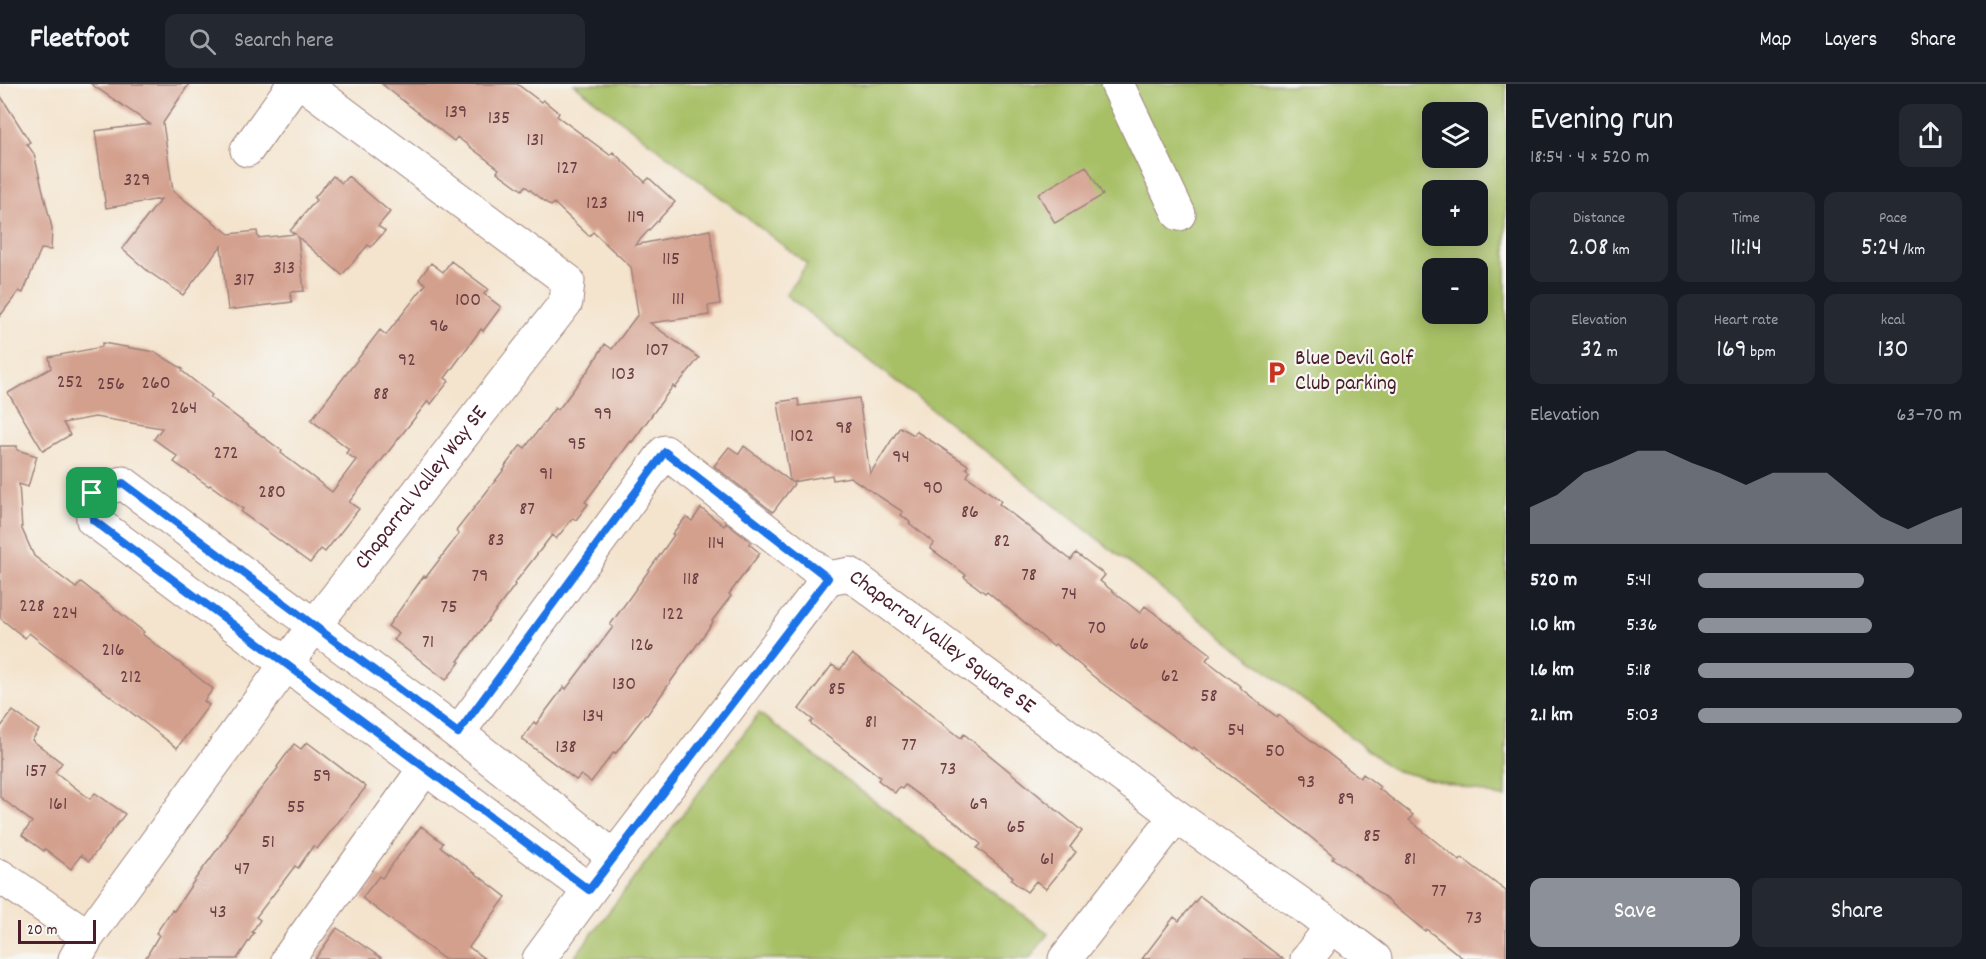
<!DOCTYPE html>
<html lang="en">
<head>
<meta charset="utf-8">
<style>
  :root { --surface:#171b24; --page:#242831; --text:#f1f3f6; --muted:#9ea1a6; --line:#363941; --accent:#8c9099 }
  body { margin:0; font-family:Dekko,sans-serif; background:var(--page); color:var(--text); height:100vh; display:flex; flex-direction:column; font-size:22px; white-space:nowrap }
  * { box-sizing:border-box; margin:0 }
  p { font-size:20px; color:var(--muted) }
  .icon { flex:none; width:33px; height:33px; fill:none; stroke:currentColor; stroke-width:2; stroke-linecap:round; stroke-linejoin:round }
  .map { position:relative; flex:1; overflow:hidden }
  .side { display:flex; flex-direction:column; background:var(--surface); width:480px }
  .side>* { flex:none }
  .tools { position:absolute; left:1422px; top:18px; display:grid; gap:12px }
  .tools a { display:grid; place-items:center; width:66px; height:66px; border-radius:12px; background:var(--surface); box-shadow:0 3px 15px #0003; font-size:30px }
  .scale { position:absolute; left:18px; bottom:15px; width:78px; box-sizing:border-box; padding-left:6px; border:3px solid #4a1f2b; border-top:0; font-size:16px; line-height:21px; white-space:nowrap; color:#4a1f2b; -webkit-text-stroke:4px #f6f6f2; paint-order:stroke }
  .pin { position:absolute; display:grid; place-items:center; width:51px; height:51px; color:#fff; margin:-26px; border-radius:12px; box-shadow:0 3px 9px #0006 }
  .round { display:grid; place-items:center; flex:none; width:63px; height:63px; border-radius:12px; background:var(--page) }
  .head { display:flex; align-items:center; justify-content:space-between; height:102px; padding:0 24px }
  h1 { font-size:33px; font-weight:600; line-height:45px }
  .metrics { display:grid; grid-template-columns:repeat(3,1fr); gap:9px; height:102px; padding:6px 24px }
  .metrics div { display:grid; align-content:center; border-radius:12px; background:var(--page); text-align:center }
  .metrics b { font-size:26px; font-weight:600 }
  .metrics small { font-size:16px; font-weight:400 }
  .metrics p { font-size:16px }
  .chart { height:168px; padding:12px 24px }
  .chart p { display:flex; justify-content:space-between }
  .chart svg { width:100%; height:108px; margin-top:6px; fill:var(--accent); opacity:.7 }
  .primary-button { display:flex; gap:12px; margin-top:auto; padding:12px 24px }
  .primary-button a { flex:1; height:69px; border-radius:12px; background:var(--accent); color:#fff; font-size:24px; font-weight:600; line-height:69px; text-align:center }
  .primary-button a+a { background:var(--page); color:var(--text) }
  ul { padding:0 24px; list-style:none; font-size:20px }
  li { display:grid; grid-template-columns:96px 72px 1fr; align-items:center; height:45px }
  li i { height:15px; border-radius:8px; background:var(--accent) }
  header { display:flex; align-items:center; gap:36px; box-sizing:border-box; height:84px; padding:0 30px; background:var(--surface); border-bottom:2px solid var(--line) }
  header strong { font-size:28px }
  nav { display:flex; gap:33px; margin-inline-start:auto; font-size:21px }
  .search { width:420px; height:54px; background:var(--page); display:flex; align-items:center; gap:15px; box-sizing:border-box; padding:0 21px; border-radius:12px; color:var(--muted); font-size:22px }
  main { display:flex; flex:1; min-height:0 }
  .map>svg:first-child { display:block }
</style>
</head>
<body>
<header>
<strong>Fleetfoot</strong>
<div class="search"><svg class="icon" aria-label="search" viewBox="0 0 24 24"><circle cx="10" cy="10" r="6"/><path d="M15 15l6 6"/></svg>Search here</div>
<nav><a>Map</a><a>Layers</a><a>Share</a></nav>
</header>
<main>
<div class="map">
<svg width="1506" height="875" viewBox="0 0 1506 875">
  <rect width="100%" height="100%" fill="#f6f6f2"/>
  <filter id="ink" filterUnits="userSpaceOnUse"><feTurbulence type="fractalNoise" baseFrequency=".0167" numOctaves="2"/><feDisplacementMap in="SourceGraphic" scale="12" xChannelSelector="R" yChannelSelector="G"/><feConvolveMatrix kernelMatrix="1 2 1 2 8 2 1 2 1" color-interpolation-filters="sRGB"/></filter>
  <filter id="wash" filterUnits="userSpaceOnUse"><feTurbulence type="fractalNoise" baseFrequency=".008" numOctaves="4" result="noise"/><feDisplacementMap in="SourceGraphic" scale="24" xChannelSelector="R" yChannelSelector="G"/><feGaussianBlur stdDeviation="1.35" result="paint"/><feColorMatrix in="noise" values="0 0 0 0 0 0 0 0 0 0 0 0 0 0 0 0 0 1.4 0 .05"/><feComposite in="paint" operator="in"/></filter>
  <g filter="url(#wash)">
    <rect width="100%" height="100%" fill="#f4e4ce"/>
    <path fill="#a7c066" stroke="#787048" stroke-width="1.5" fill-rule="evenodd" d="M 574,0 L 1506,0 L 1506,714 L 1393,686 L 786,211 L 807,180 ZM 1432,28 L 1478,28 L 1478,74 L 1432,74 ZM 1432,106 L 1478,106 L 1478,152 L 1432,152 ZM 1432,184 L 1478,184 L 1478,230 L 1432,230 Z
      M 759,629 L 1048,850 L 1029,875 L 573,875 Z"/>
    <g id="blocks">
      <path fill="#d4a08e" d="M 91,0 L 189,0 L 163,39 L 173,107 L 229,150 L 257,147 L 258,154 L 295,150 L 290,147 L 316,116 L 314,114 L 333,92 L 342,99 L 348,92 L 390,128 L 378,142 L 385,147 L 371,163 L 368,161 L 342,191 L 298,153 L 304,207 L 290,208 L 292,218 L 228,226 L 221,162 L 183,211 L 149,188 L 122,165 L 161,115 L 106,124 L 95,47 L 150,40 Z
        M 382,0 L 517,0 L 541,18 L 543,16 L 559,29 L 557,32 L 610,71 L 613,68 L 645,98 L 649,94 L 675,118 L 635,161 L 710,146 L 720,220 L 708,222 L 709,231 L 650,239 L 699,274 L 675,304 L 673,302 L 632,358 L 631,357 L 585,418 L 588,420 L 576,436 L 573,434 L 556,455 L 552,451 L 514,500 L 515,501 L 458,577 L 460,578 L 446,596 L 394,556 L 399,550 L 388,542 L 424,492 L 426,493 L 459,450 L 456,447 L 506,383 L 505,382 L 521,361 L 525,364 L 555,324 L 558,326 L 589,285 L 605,260 L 612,265 L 638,230 L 631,183 L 593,148 L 589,152 L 554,119 L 551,122 L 525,102 L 522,106 L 497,88 L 499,85 L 457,53 L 454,57 Z
        M 0,11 L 30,58 L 27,60 L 34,70 L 52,144 L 51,166 L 41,165 L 23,209 L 19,207 L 0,232 Z
        M 1086,82 L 1103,111 L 1055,139 L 1038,110 Z
        M 451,177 L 488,205 L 484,210 L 501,223 L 483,247 L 481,245 L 451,286 L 445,294 L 449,297 L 431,320 L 428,317 L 349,418 L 359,425 L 325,468 L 321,465 L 310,479 L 241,428 L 243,425 L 210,401 L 209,402 L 174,378 L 178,373 L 154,355 L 162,344 L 95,333 L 63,339 L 70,351 L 43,367 L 8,309 L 51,284 L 49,273 L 102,263 L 102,259 L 155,268 L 183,285 L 182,287 L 212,311 L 210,313 L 282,367 L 281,369 L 332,408 L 356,376 L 346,369 L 349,365 L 311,336 L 380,246 L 386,251 L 426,200 L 419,195 L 431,179 L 443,188 Z
        M 859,314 L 870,390 L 900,343 L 914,351 L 916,347 L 968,381 L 966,384 L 970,387 L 967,392 L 1001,417 L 999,420 L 1071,476 L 1076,469 L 1105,491 L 1100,497 L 1140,529 L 1145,522 L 1180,548 L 1181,547 L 1211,570 L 1206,576 L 1240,602 L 1239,603 L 1277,633 L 1278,631 L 1360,694 L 1363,690 L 1380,703 L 1379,705 L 1413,731 L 1409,736 L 1460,777 L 1462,774 L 1506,807 L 1506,875 L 1464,875 L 1426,845 L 1425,847 L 1358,792 L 1332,774 L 1334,772 L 1308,751 L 1193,663 L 1192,665 L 1099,597 L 1055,560 L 1053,562 L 987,507 L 985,509 L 964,493 L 966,491 L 930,464 L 934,459 L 909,439 L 910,438 L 901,431 L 903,428 L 850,393 L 833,396 L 832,391 L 792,398 L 794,400 L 773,428 L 714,382 L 729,363 L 739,370 L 744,362 L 790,397 L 778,318 L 798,315 L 799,322 Z
        M 0,362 L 17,362 L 17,366 L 37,372 L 28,403 L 19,400 L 22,445 L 34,472 L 76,504 L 81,498 L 144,548 L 142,550 L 213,605 L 204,617 L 209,621 L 177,664 L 29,549 L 25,554 L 0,534 Z
        M 701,424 L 724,442 L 726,439 L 751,458 L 749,460 L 760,469 L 729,510 L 731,512 L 712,537 L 713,538 L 647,631 L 645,631 L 616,669 L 614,668 L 591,698 L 581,691 L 576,696 L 522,655 L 534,638 L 536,640 L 564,603 L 566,605 L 613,543 L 610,541 L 674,451 L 672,450 L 686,433 L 692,437 Z
        M 852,570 L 961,654 L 964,650 L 1082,747 L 1070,763 L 1076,768 L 1046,805 L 1036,797 L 1027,808 L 1011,796 L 1013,793 L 977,764 L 981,760 L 959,741 L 905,701 L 902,705 L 899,703 L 895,709 L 878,696 L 880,693 L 810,639 L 813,636 L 799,625 L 832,581 L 840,586 Z
        M 13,627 L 39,646 L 32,656 L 62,679 L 55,688 L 90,715 L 95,709 L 125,730 L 89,777 L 81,771 L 71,785 L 45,765 L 44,767 L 22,751 L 32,738 L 0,713 L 0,644 Z
        M 307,658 L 366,703 L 317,765 L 313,762 L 298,784 L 295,782 L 256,833 L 260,836 L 252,848 L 254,849 L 237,875 L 145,875 L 159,851 L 156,849 L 172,826 L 174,827 L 196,794 L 228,751 L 226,750 L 243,727 L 278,684 L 277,683 L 294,660 L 301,665 Z
        M 421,742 L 443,759 L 441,763 L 506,813 L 469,863 L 485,875 L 444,875 L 362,814 L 379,792 L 382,794 Z
        M 1200,812 L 1283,875 L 1142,875 L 1174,833 L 1179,837 Z
        M 337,844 L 383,875 L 315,875 Z"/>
    </g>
  </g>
  <g filter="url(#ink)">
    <use href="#blocks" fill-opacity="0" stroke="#9f827c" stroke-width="1.5"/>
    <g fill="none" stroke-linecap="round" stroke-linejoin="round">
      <defs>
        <g id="minor">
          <path d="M 1117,0 L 1179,130"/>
          <path d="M 247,66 L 294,0"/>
          <path d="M 458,649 L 665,368 L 828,494"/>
          <path d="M 0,792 L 88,852"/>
          <path d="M 589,806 L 93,436 L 92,409 L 123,399 L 458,649 L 614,773"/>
          <path id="s1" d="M 75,875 L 88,852 L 314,542 L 566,218 L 568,197 L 304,0"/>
          <path d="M 288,875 L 425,684"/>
          <path id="s2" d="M 539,875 L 614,773 L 828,494 L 850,490 L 1176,732 L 1332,842 L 1375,875"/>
          <path d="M 1065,875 L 1176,732"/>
          <path d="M 1307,875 L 1332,842"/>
        </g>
      </defs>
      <use href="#minor" stroke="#9f827c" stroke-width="35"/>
      <use href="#minor" stroke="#fff" stroke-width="33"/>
    </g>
  </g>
  <g fill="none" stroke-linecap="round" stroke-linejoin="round" filter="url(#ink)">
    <defs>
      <path id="route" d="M 665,368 L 828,494 L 589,806 L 93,436 L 92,409 L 123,399 L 458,649 Z"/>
    </defs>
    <use href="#route" stroke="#fff" stroke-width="12"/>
    <use href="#route" stroke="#1a73e8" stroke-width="8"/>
  </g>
  <defs>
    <symbol id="parking-bare" viewBox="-9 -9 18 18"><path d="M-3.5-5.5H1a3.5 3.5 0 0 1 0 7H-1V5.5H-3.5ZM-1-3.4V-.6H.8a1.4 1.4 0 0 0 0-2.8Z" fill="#c8321e" stroke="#f6f6f2" stroke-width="2.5" paint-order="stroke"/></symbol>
  </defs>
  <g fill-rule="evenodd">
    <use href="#parking-bare" x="1260" y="272" width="33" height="33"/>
  </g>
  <g text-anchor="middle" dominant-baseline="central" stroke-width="4.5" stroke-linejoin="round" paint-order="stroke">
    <g font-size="20" fill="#6c3f44">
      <text x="456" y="29">139</text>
      <text x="499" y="35">135</text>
      <text x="535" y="57">131</text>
      <text x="567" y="85">127</text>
      <text x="137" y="97">329</text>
      <text x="597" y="120">123</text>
      <text x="636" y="134">119</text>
      <text x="671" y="176">115</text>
      <text x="284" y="185">313</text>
      <text x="244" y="197">317</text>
      <text x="678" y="216">111</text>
      <text x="468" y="217">100</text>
      <text x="439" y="243">96</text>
      <text x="657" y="267">107</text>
      <text x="407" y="277">92</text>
      <text x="623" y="291">103</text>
      <text x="70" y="299">252</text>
      <text x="156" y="300">260</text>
      <text x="111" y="301">256</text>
      <text x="381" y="311">88</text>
      <text x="184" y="325">264</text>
      <text x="603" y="331">99</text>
      <text x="844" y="345">98</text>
      <text x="802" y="353">102</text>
      <text x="577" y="361">95</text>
      <text x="226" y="370">272</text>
      <text x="901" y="374">94</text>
      <text x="546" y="391">91</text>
      <text x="933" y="405">90</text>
      <text x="272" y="409">280</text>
      <text x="527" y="426">87</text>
      <text x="970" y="429">86</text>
      <text x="496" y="457">83</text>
      <text x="1002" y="458">82</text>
      <text x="716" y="460">114</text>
      <text x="1029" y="492">78</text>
      <text x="480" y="493">79</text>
      <text x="691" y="496">118</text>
      <text x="1069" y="511">74</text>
      <text x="32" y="523">228</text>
      <text x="449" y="524">75</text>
      <text x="65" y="530">224</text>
      <text x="673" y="531">122</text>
      <text x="1097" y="545">70</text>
      <text x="428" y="559">71</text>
      <text x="1139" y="561">66</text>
      <text x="642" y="562">126</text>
      <text x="113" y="567">216</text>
      <text x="1170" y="593">62</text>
      <text x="131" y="594">212</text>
      <text x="624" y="601">130</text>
      <text x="837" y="606">85</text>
      <text x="1209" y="613">58</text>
      <text x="593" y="633">134</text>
      <text x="871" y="639">81</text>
      <text x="1236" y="647">54</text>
      <text x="909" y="662">77</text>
      <text x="566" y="664">138</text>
      <text x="1275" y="668">50</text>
      <text x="948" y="686">73</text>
      <text x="36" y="688">157</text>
      <text x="322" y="693">59</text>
      <text x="1306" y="699">93</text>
      <text x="1346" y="716">89</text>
      <text x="58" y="721">161</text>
      <text x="979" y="721">69</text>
      <text x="296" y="724">55</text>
      <text x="1016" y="744">65</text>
      <text x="1372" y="753">85</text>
      <text x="268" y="759">51</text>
      <text x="1047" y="776">61</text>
      <text x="1410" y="776">81</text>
      <text x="242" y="786">47</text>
      <text x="1439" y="808">77</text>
      <text x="218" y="829">43</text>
      <text x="1474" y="835">73</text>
    </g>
    <g font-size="22" fill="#4a1f2b" stroke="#f6f6f2" text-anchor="start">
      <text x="1295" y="275">Blue Devil Golf<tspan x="1295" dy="25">Club parking</tspan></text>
    </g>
    <g font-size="22" fill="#4a1f2b" stroke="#f6f6f2">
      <text stroke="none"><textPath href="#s1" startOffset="585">Chaparral Valley Way SE</textPath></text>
      <text stroke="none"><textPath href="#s2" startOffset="615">Chaparral Valley Square SE</textPath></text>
    </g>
  </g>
</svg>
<div class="tools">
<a><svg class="icon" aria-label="layers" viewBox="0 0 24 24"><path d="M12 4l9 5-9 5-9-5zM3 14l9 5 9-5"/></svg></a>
<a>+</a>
<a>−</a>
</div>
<div class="scale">20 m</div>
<div class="pin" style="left:92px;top:409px;background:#1e9e55"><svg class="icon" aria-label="arrive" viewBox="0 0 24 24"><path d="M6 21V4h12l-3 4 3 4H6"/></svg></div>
</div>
<section class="side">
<div class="head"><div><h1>Evening run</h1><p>18:54 · 4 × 520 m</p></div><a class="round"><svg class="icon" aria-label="share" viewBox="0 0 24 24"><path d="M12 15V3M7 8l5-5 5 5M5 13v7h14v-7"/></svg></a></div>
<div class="metrics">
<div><p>Distance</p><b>2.08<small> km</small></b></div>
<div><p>Time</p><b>11:14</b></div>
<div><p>Pace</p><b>5:24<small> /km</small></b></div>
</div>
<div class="metrics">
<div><p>Elevation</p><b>32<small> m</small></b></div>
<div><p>Heart rate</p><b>169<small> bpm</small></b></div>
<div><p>kcal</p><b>130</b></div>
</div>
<div class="chart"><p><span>Elevation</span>63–70 m</p>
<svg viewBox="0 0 160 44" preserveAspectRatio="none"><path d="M0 44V29L10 24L20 15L30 11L40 6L50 6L60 11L70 15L80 20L90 15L100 15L110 15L120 24L130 33L140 38L150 33L160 29V44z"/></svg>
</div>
<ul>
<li><b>520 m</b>5:41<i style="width:63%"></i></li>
<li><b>1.0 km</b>5:36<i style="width:66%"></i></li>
<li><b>1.6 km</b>5:18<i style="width:82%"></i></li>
<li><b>2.1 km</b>5:03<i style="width:100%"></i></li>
</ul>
<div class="primary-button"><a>Save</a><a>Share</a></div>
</section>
</main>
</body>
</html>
